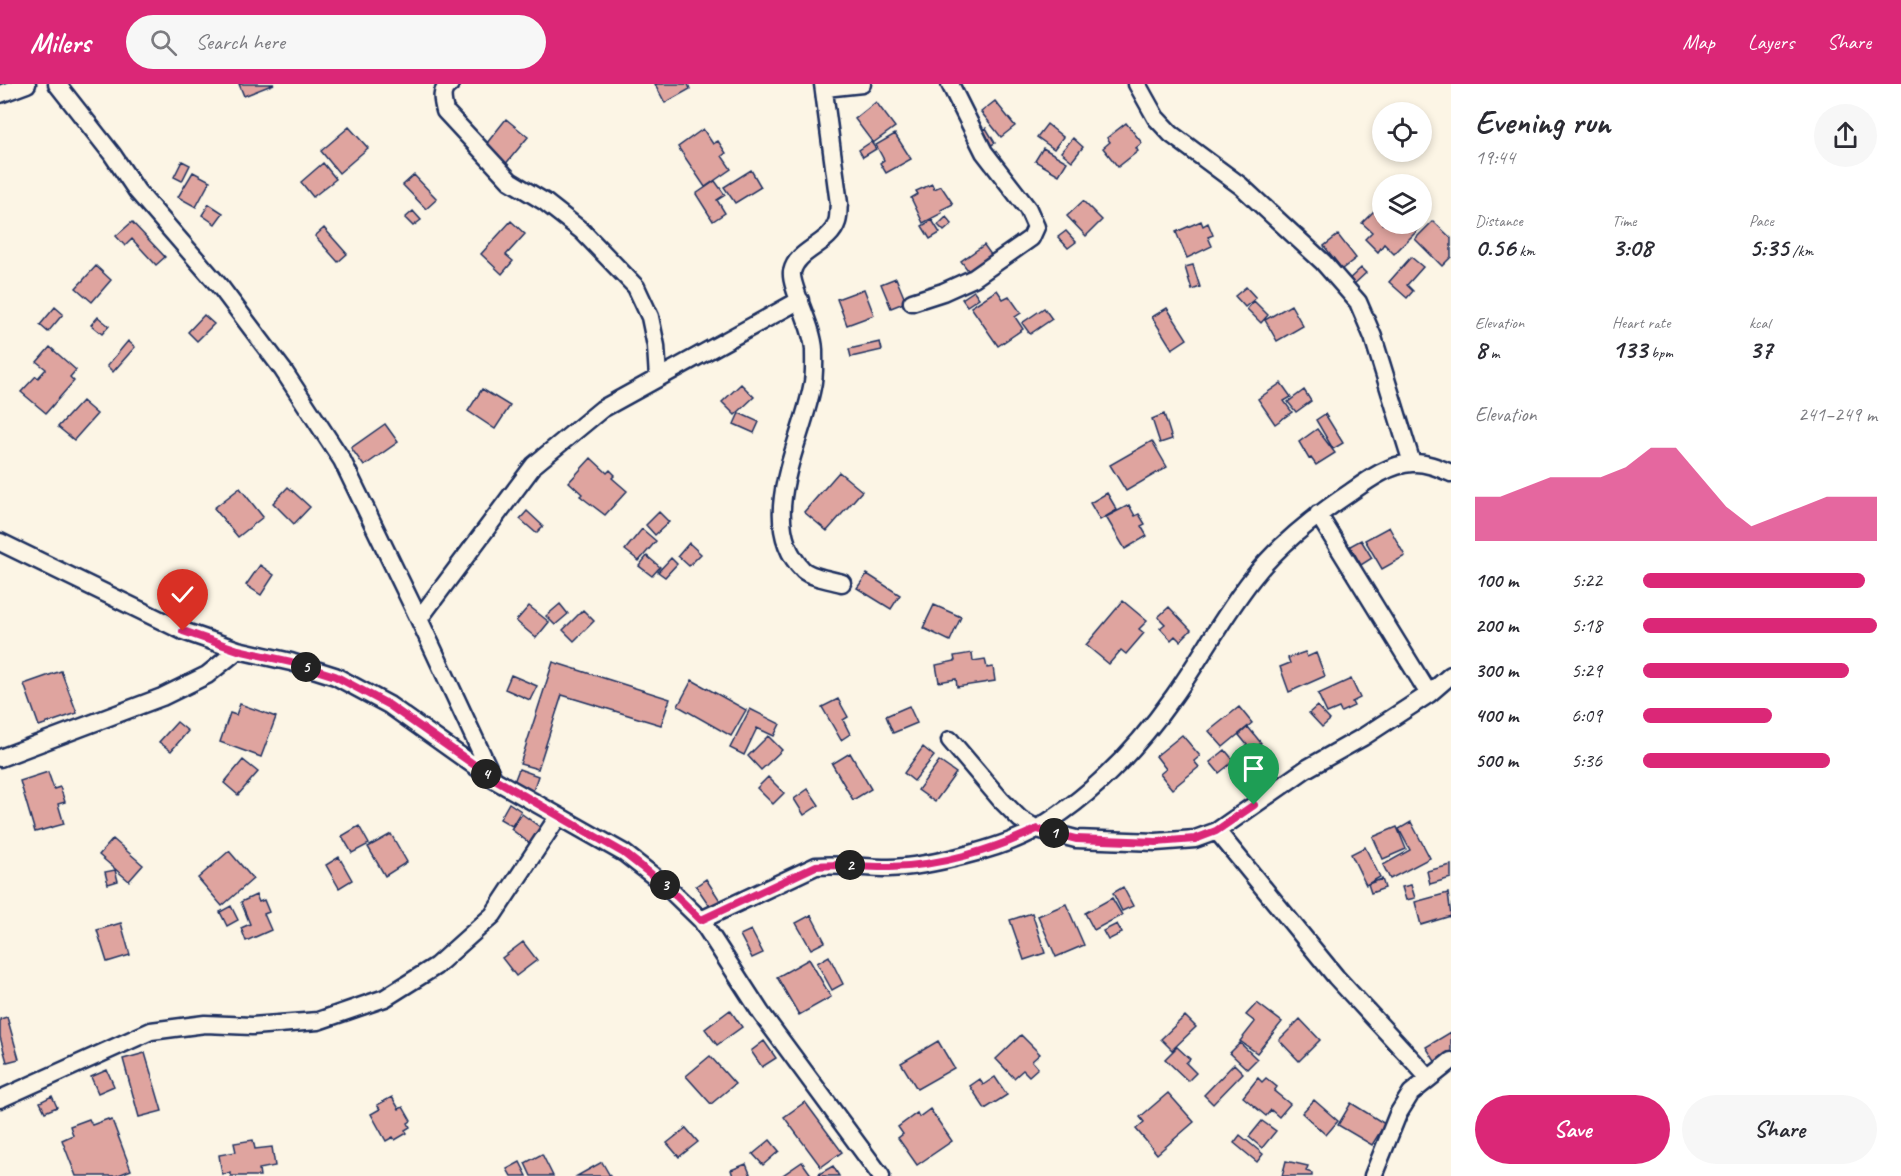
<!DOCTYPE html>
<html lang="en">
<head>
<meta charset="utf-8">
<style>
  :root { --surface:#fff; --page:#f7f7f7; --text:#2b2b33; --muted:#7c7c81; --accent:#db2777 }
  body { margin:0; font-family:Caveat,sans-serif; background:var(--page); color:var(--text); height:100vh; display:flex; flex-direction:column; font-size:22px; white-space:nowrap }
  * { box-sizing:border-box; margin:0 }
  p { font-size:20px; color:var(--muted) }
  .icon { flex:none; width:33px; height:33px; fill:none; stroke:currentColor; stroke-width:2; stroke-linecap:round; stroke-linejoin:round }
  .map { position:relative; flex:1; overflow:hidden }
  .details { display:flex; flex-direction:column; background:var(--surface); width:450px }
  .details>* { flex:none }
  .controls { position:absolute; left:1372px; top:18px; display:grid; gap:12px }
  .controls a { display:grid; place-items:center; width:60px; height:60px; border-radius:50%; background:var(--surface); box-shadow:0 3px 9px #0003; font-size:30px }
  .pin { position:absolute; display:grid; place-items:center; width:51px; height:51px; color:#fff; margin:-62px -26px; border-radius:50% 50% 50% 0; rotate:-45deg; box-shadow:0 0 6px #0007 }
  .pin .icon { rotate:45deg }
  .km { position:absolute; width:30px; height:30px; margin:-15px; border-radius:50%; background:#222; color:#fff; font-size:16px; line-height:30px; text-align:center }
  .round { display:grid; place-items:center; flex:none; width:63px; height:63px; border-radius:32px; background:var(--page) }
  .headline { display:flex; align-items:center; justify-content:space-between; height:102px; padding:0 24px }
  h1 { font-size:33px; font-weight:800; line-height:45px }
  .stats { display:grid; grid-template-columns:repeat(3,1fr); gap:9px; height:102px; padding:6px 24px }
  .stats div { display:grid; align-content:center }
  .stats b { font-size:26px; font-weight:800 }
  .stats small { font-size:16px; font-weight:400 }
  .stats p { font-size:16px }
  .chart { height:168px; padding:12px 24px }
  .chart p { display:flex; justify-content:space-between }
  .chart svg { width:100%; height:108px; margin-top:6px; fill:var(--accent); opacity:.7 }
  .action { display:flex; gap:12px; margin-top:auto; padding:12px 24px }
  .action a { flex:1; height:69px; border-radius:36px; background:var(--accent); color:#fff; font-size:24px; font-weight:800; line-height:69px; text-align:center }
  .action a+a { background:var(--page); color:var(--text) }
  ul { padding:0 24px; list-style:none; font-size:20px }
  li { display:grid; grid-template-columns:96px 72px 1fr; align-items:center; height:45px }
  li i { height:15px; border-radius:8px; background:var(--accent) }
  header { display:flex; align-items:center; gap:36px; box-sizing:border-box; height:84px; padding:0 30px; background:var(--accent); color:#fff }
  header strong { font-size:28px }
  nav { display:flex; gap:33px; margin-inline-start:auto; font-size:21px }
  .search { width:420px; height:54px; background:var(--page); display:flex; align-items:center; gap:15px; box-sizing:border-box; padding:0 21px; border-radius:33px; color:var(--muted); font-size:22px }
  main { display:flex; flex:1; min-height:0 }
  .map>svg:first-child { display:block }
</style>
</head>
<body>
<header>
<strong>Milers</strong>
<div class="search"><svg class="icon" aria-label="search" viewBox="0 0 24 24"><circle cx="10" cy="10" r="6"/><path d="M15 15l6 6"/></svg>Search here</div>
<nav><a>Map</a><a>Layers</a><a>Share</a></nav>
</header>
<main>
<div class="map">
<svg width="1451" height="1092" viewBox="0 0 1451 1092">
  <rect width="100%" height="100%" fill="#fcf5e5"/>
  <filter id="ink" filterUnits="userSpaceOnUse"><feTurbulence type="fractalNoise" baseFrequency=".0167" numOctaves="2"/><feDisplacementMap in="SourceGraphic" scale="12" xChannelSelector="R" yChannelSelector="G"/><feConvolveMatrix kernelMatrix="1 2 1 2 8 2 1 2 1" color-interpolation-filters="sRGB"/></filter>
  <g filter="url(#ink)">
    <path fill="#dfa49f" stroke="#1b2f5e" stroke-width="1.5" d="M 239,0 L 274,0 L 244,12 Z
      M 655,0 L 688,0 L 690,5 L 665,19 Z
      M 995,17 L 1015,42 L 1001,53 L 981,28 Z
      M 876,18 L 895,43 L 873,59 L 855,35 Z
      M 506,35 L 528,53 L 504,82 L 483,64 Z
      M 1126,39 L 1142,59 L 1136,64 L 1138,67 L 1118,83 L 1103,64 L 1110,58 L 1107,54 Z
      M 1047,40 L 1063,53 L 1054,65 L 1037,53 Z
      M 349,43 L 368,64 L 339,89 L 321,67 Z
      M 986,44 L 995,59 L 984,65 L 975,50 Z
      M 703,45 L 713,60 L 718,57 L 726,69 L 722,72 L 731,85 L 705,103 L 678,63 Z
      M 895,50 L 911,75 L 886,89 L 880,79 L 884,76 L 876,61 Z
      M 1073,54 L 1083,63 L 1072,77 L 1061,68 Z
      M 871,58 L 876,65 L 863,73 L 859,66 Z
      M 1043,64 L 1067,78 L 1059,91 L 1035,77 Z
      M 182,77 L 190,81 L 182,97 L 174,93 Z
      M 323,79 L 336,95 L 313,113 L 301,98 Z
      M 751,86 L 761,103 L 735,119 L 724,103 Z
      M 193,88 L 210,97 L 196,123 L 178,113 Z
      M 414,91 L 437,115 L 426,125 L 403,101 Z
      M 715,97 L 725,111 L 717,116 L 725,129 L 713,137 L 696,110 Z
      M 932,100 L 934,105 L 941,102 L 953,120 L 941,126 L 942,129 L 923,139 L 911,114 L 918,110 L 916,107 Z
      M 1083,117 L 1102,136 L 1086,152 L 1067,132 Z
      M 1383,118 L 1383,140 L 1413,140 L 1419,145 L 1394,170 L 1384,160 L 1378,168 L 1365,155 L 1372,148 L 1362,139 Z
      M 209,120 L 223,129 L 215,140 L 202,131 Z
      M 413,127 L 421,136 L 413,142 L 405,134 Z
      M 946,133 L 952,140 L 944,147 L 938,141 Z
      M 932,136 L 940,149 L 930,155 L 922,142 Z
      M 511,137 L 525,150 L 506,171 L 513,177 L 502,190 L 481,170 Z
      M 1201,137 L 1203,142 L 1208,139 L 1213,151 L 1208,153 L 1212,162 L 1187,174 L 1176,148 Z
      M 1433,137 L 1451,154 L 1451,173 L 1442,182 L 1415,155 Z
      M 132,138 L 165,173 L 156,181 L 132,155 L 125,162 L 116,152 Z
      M 324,144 L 347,170 L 338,178 L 315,152 Z
      M 1066,147 L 1076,158 L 1068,164 L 1058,153 Z
      M 1338,151 L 1356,174 L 1342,185 L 1324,162 Z
      M 984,161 L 992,172 L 970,189 L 961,177 Z
      M 1411,173 L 1423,183 L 1407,201 L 1413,207 L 1407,214 L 1389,198 Z
      M 1193,181 L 1200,203 L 1192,206 L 1185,183 Z
      M 96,182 L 111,196 L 92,218 L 76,204 Z
      M 1361,184 L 1366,189 L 1352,202 L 1347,197 Z
      M 896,194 L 906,218 L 891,224 L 881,200 Z
      M 1246,203 L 1256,214 L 1245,223 L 1235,212 Z
      M 864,205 L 874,231 L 847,241 L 837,215 Z
      M 997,206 L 1003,215 L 1009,212 L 1021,229 L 1015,233 L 1023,245 L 998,262 L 971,223 Z
      M 974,207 L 979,214 L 967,222 L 962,215 Z
      M 1254,217 L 1268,231 L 1261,239 L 1247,225 Z
      M 1291,221 L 1303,242 L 1277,257 L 1265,236 Z
      M 55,223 L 63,230 L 48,248 L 40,241 Z
      M 1044,224 L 1052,235 L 1030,250 L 1022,239 Z
      M 1167,224 L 1187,255 L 1172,265 L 1152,233 Z
      M 204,231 L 214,240 L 197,257 L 188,248 Z
      M 98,233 L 109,242 L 102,250 L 91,241 Z
      M 128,257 L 135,263 L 113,288 L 107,282 Z
      M 880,258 L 882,266 L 851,273 L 849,265 Z
      M 50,263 L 76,286 L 70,293 L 74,297 L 46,329 L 21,308 L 36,292 L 38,294 L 46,285 L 37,278 Z
      M 1281,299 L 1291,313 L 1284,317 L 1292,328 L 1275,340 L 1258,315 Z
      M 741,300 L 754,313 L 735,331 L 722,318 Z
      M 482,305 L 510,322 L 495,345 L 468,327 Z
      M 1304,306 L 1311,317 L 1296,328 L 1288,318 Z
      M 82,317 L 97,330 L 74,356 L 58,343 Z
      M 739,329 L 759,338 L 754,349 L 734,340 Z
      M 1164,330 L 1172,355 L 1160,359 L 1152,335 Z
      M 1325,330 L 1343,359 L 1333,365 L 1316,336 Z
      M 385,340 L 398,358 L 364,382 L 351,364 Z
      M 1317,345 L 1335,369 L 1316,381 L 1311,374 L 1309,375 L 1299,358 Z
      M 1152,357 L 1167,383 L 1126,407 L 1110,381 Z
      M 591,374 L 607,389 L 610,386 L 615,391 L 612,394 L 627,407 L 605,431 L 580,412 L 582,410 L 569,398 Z
      M 839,388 L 862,407 L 827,447 L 804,428 Z
      M 288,403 L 310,423 L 294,440 L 273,419 Z
      M 240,404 L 263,433 L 238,453 L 214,424 Z
      M 1107,409 L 1117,426 L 1100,436 L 1090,419 Z
      M 1129,421 L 1135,432 L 1139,430 L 1145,440 L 1141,442 L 1147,452 L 1125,465 L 1106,433 Z
      M 527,427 L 543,442 L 536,449 L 520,435 Z
      M 659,428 L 669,438 L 655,451 L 646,441 Z
      M 1389,443 L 1405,472 L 1382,485 L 1365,456 Z
      M 642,445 L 656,457 L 639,477 L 625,466 Z
      M 1361,456 L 1372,474 L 1361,481 L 1350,462 Z
      M 689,459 L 701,470 L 689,482 L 678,472 Z
      M 647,472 L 660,483 L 652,492 L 639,482 Z
      M 671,474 L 677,480 L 665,493 L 658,488 Z
      M 260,481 L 274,491 L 261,511 L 246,501 Z
      M 867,490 L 900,511 L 891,525 L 857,504 Z
      M 1123,517 L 1147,537 L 1139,545 L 1144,549 L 1126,570 L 1121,566 L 1109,580 L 1086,561 Z
      M 560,520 L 568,530 L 555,541 L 546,532 Z
      M 934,521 L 961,533 L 950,557 L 923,544 Z
      M 529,522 L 549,538 L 536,554 L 516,537 Z
      M 1169,523 L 1191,546 L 1180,557 L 1175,552 L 1171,556 L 1160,544 L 1165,540 L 1158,533 Z
      M 583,526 L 594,537 L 574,557 L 563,546 Z
      M 1305,568 L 1307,573 L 1316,569 L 1325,592 L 1289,608 L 1280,583 L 1290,579 L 1288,574 Z
      M 972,569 L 973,577 L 985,575 L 987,584 L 993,583 L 995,597 L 957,603 L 956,595 L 939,598 L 936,581 L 955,577 L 954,572 Z
      M 553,578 L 670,615 L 661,641 L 562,611 L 538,685 L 520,680 Z
      M 61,587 L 77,629 L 39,642 L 24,600 Z
      M 511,591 L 537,602 L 530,616 L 505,605 Z
      M 1351,595 L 1360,614 L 1352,618 L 1354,622 L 1341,628 L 1339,624 L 1327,629 L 1318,610 Z
      M 692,596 L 746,626 L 731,652 L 678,622 Z
      M 838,615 L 848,633 L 843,636 L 850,650 L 841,656 L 822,623 Z
      M 240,620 L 276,633 L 261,673 L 220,658 L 230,629 L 236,631 Z
      M 909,622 L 917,639 L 893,649 L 886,632 Z
      M 1317,622 L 1330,636 L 1322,643 L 1309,629 Z
      M 1239,623 L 1252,639 L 1223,663 L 1209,647 Z
      M 750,625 L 780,640 L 774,652 L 757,644 L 744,671 L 730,664 Z
      M 177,638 L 188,647 L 171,667 L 159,658 Z
      M 1248,643 L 1261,659 L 1252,667 L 1239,651 Z
      M 1182,651 L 1200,672 L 1194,677 L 1199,683 L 1172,705 L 1160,690 L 1166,685 L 1156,672 Z
      M 768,652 L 782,666 L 761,686 L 748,672 Z
      M 923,663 L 934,672 L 914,697 L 904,689 Z
      M 1225,666 L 1234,677 L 1219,689 L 1210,678 Z
      M 850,669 L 871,705 L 853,716 L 832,680 Z
      M 243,676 L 258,688 L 238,711 L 224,699 Z
      M 939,677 L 956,689 L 935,718 L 918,706 Z
      M 519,685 L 538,692 L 531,713 L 511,706 Z
      M 48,688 L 54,705 L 60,703 L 65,718 L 58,720 L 64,740 L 35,748 L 20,697 Z
      M 768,693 L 784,709 L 773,720 L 757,704 Z
      M 808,705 L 819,721 L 804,731 L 794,715 Z
      M 509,719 L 521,727 L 512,742 L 500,735 Z
      M 522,730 L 544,746 L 532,761 L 511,745 Z
      M 1411,738 L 1430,774 L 1390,795 L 1383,781 L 1410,766 L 1399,745 Z
      M 359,742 L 369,760 L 352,769 L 342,752 Z
      M 1397,743 L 1406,765 L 1383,775 L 1373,753 Z
      M 391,750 L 407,778 L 385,792 L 368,763 Z
      M 113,755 L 143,781 L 129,797 L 99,771 Z
      M 1365,763 L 1380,793 L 1366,801 L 1351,770 Z
      M 229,767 L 253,795 L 222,822 L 198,794 Z
      M 339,773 L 352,796 L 339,804 L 326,781 Z
      M 1451,781 L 1451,794 L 1430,800 L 1427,787 Z
      M 115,786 L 118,797 L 108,800 L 105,788 Z
      M 706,795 L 721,818 L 711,824 L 696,802 Z
      M 1382,795 L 1385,804 L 1371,809 L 1368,800 Z
      M 1411,801 L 1415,814 L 1406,816 L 1402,803 Z
      M 1123,803 L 1133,822 L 1122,827 L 1113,809 Z
      M 1448,809 L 1451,832 L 1421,841 L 1415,818 Z
      M 256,811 L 259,818 L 264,816 L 269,828 L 264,830 L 271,846 L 246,857 L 241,844 L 250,840 L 241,818 Z
      M 1112,814 L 1122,831 L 1094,846 L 1085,829 Z
      M 1066,820 L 1084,861 L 1056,873 L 1038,832 Z
      M 231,822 L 238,836 L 227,842 L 220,828 Z
      M 1032,829 L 1045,869 L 1024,876 L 1010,836 Z
      M 811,831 L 825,858 L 811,865 L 796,839 Z
      M 121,839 L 130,871 L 107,878 L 97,846 Z
      M 1117,840 L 1122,849 L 1108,856 L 1103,847 Z
      M 751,846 L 763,869 L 752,874 L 740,851 Z
      M 523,858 L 537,876 L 516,892 L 502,874 Z
      M 829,872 L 843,900 L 832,906 L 817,879 Z
      M 809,875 L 831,913 L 799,931 L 777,893 Z
      M 1257,919 L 1282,938 L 1257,969 L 1240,957 L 1255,938 L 1246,931 Z
      M 730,926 L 742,943 L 717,961 L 705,945 Z
      M 1185,932 L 1196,943 L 1172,966 L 1161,955 Z
      M 7,933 L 19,975 L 7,978 L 0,953 L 0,935 Z
      M 1300,935 L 1320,956 L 1299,977 L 1279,956 Z
      M 1451,948 L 1451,970 L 1436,979 L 1426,963 Z
      M 1021,951 L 1040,970 L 1032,977 L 1038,984 L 1029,992 L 1023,986 L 1014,994 L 996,975 Z
      M 764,957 L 776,974 L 762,983 L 751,967 Z
      M 938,957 L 954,984 L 917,1005 L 901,979 Z
      M 1240,959 L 1257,975 L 1247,985 L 1230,969 Z
      M 1177,963 L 1190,975 L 1186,979 L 1196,989 L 1188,997 L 1165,975 Z
      M 145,969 L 162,1027 L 139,1033 L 123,975 Z
      M 710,972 L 735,1000 L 711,1020 L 686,992 Z
      M 1234,980 L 1243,989 L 1213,1020 L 1204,1011 Z
      M 107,986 L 114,1002 L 98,1009 L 91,993 Z
      M 995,993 L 1007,1011 L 985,1025 L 970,1002 L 980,995 L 983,1001 Z
      M 1258,994 L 1262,998 L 1266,994 L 1277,1003 L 1274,1007 L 1290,1020 L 1279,1033 L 1271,1026 L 1266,1032 L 1243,1013 Z
      M 1168,1009 L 1194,1038 L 1157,1070 L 1136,1045 L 1144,1038 L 1140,1033 Z
      M 52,1012 L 57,1023 L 45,1028 L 40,1018 Z
      M 392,1013 L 399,1025 L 403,1023 L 411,1037 L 408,1039 L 410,1043 L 405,1046 L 407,1049 L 395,1056 L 393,1053 L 386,1057 L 371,1030 L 380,1025 L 377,1021 Z
      M 1314,1016 L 1338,1037 L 1326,1051 L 1302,1029 Z
      M 805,1018 L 842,1068 L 821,1083 L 784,1033 Z
      M 1351,1019 L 1385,1040 L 1372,1061 L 1338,1041 Z
      M 930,1025 L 952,1057 L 917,1081 L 898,1054 L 903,1050 L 898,1043 L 917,1029 L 919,1033 Z
      M 89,1035 L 92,1041 L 108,1035 L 109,1037 L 112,1036 L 131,1086 L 116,1092 L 76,1092 L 62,1056 L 73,1051 L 70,1042 Z
      M 1262,1037 L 1276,1047 L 1262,1064 L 1249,1053 Z
      M 686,1044 L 698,1058 L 679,1073 L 667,1059 Z
      M 1240,1051 L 1263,1070 L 1257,1078 L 1234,1059 Z
      M 253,1056 L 255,1065 L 272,1063 L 275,1082 L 259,1085 L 260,1092 L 231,1092 L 231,1089 L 222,1090 L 219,1071 L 236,1068 L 234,1059 Z
      M 770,1056 L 779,1067 L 763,1081 L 753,1070 Z
      M 542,1070 L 553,1092 L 531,1092 L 525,1079 Z
      M 1286,1077 L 1308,1082 L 1306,1087 L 1312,1089 L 1312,1092 L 1282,1092 Z
      M 520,1078 L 527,1092 L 511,1092 L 507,1085 Z
      M 602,1078 L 610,1092 L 577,1092 Z
      M 802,1078 L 812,1092 L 783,1092 L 783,1091 Z
      M 746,1080 L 751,1092 L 733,1092 L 731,1086 Z
      M 833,1082 L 839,1092 L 820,1092 L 819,1090 Z"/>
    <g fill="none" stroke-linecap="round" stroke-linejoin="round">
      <defs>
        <path id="minor" d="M 57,0 L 112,70 L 137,107 L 222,205 L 283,286 L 342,376 L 419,535 L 493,694
          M 450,0 C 439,6 443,18 445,27 L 510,97 L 545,118 L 582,147 L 636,203 L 650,233 L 656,262 L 658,294
          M 823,0 L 839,120 C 838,125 839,133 837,138 C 830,161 797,165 792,188 C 790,203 813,242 814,266 C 814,278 815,292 812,303 C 802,358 755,437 803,486 C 811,493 831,496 842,499
          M 1137,0 L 1156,34 L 1171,50 L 1241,102 L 1323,178 L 1358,218 L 1373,253 L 1412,379
          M 825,4 L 862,0
          M 0,10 L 27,0
          M 912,218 L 943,208 L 974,194 L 1031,154 L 1036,143 L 1028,125 L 984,68 L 950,0
          M 1318,430 L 1429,610
          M 0,458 L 183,547 L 238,566 L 291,578 L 335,592 L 389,621 L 493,695 L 624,769 L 665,801 L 701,836 L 761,929 L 881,1092
          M 419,535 L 534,381 L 602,325 L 800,216
          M 950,656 L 1001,716 L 1020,735 L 1037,745 L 1076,755 L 1156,758 L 1195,755 L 1217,747 L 1306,685 L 1363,653 L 1429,610 L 1451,591
          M 0,674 L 162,613 L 207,591 L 238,566
          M 1217,747 L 1336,893 L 1428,993
          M 701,836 L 816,782 C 841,780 864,784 889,784 C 927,783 1005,764 1038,744 C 1092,712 1138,663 1174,612 C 1201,574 1223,532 1252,495 C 1279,460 1315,432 1351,408 C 1368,396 1390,380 1412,379 C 1425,378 1439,384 1451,389
          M 0,1015 L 151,947 L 205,940 L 252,942 L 318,937 L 385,914 L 436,882 L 493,831 L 558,733
          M 1373,1092 L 1398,1030 L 1411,1009 L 1451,977"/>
      </defs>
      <use href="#minor" stroke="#1b2f5e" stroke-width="21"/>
      <use href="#minor" stroke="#fcf5e5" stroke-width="16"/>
    </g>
  </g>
  <g fill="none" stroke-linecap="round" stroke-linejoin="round" filter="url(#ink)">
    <defs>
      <path id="route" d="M 183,547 L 238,566 L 291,578 L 335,592 L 389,621 L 493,694 L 624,769 L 665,801 L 701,836 L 816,782 C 841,779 865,784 890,783 C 940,782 993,766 1037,745 L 1076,755 L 1156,758 L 1195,755 L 1216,747 L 1254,721"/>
    </defs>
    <use href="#route" stroke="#fff" stroke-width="12"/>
    <use href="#route" stroke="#db2777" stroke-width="8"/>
  </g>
</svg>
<div class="controls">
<a><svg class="icon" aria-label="locate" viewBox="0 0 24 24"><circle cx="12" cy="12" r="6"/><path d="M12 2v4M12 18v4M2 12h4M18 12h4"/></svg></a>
<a><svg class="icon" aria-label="layers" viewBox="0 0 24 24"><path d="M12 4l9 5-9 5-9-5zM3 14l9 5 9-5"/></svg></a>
</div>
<div class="pin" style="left:1254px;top:721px;background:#1e9e55"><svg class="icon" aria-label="arrive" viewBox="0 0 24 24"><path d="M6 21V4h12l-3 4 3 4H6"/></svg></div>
<div class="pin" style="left:183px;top:547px;background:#d93025"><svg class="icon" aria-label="check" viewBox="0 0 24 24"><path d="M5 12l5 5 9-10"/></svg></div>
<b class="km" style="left:1054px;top:749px">1</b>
<b class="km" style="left:850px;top:781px">2</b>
<b class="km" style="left:665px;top:801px">3</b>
<b class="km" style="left:486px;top:690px">4</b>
<b class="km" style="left:306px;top:583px">5</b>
</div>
<section class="details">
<div class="headline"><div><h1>Evening run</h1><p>19:44</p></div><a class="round"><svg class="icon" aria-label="share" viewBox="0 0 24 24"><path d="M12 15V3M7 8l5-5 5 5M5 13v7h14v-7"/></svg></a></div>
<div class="stats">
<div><p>Distance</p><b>0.56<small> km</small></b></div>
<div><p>Time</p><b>3:08</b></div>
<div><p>Pace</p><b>5:35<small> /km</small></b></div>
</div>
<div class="stats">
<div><p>Elevation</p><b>8<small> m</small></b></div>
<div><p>Heart rate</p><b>133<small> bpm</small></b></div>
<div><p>kcal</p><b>37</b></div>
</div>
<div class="chart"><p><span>Elevation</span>241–249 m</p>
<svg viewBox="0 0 160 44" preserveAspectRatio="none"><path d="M0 44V26L10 26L20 22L30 18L40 18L50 18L60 14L70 6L80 6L90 18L100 30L110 38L120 34L130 30L140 26L150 26L160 26V44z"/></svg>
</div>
<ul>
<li><b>100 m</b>5:22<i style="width:95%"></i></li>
<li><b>200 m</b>5:18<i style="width:100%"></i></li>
<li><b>300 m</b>5:29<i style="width:88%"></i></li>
<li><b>400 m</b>6:09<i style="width:55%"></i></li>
<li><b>500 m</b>5:36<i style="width:80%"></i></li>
</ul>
<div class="action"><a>Save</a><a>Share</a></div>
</section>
</main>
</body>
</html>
